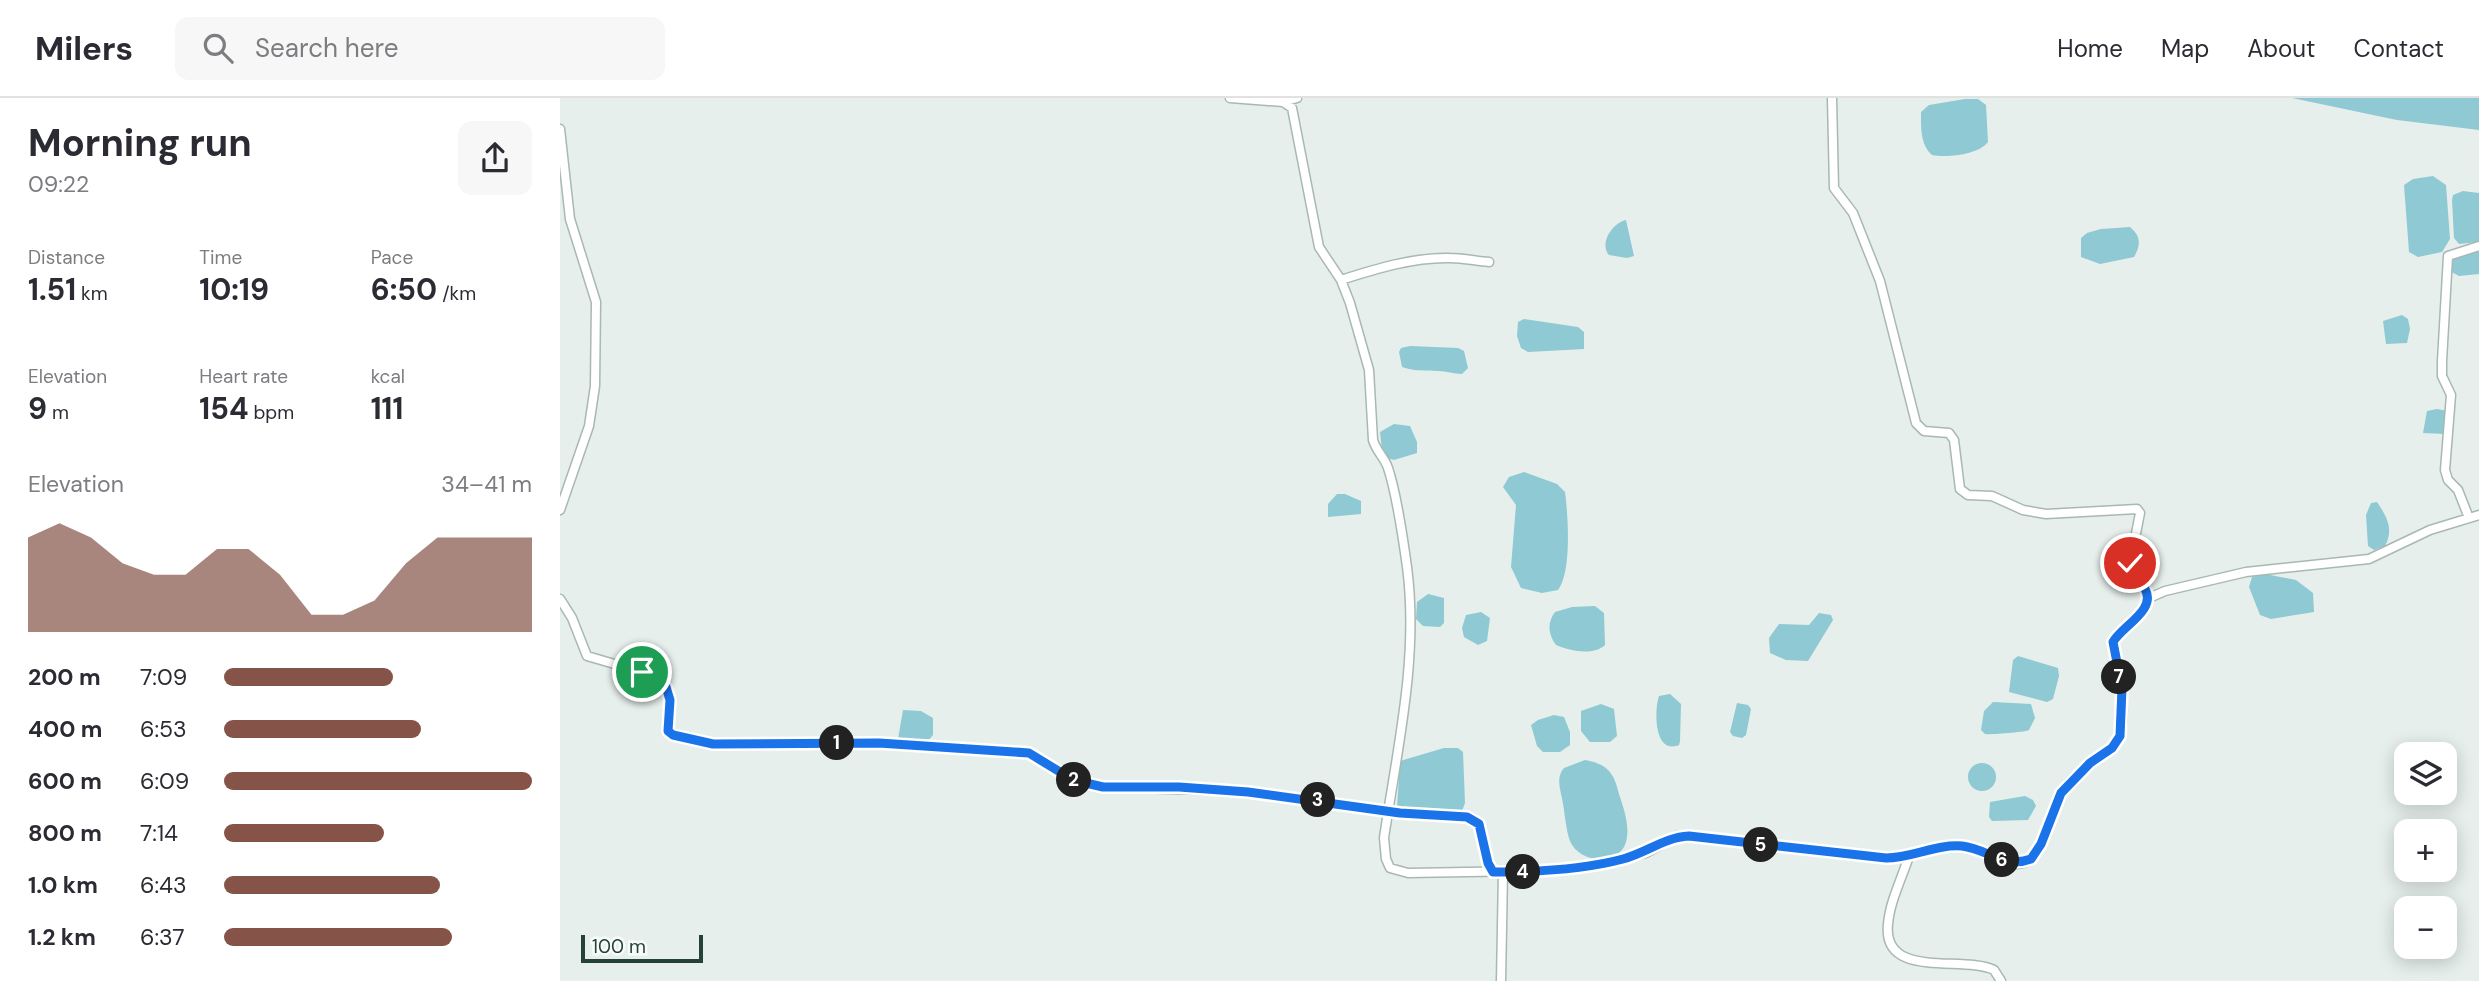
<!DOCTYPE html>
<html lang="en">
<head>
<meta charset="utf-8">
<style>
  :root { --surface:#fff; --page:#f7f7f7; --text:#2b2b33; --muted:#7c7c81; --line:#e1e1e2; --accent:#855347 }
  body { margin:0; font-family:"DM Sans",sans-serif; background:var(--page); color:var(--text); height:100vh; display:flex; flex-direction:column; font-size:26px; white-space:nowrap }
  * { box-sizing:border-box; margin:0 }
  p { font-size:23px; color:var(--muted) }
  .icon { flex:none; width:38px; height:38px; fill:none; stroke:currentColor; stroke-width:2; stroke-linecap:round; stroke-linejoin:round }
  .map { position:relative; flex:1; overflow:hidden }
  .drawer { display:flex; flex-direction:column; background:var(--surface); width:560px }
  .drawer>* { flex:none }
  .fabs { position:absolute; left:1834px; top:644px; display:grid; gap:14px }
  .fabs a { display:grid; place-items:center; width:63px; height:63px; border-radius:14px; background:var(--surface); box-shadow:0 4px 18px #0003; font-size:35px }
  .scale { position:absolute; left:21px; bottom:18px; width:122px; box-sizing:border-box; padding-left:7px; border:4px solid #24423a; border-top:0; font-size:19px; line-height:24px; white-space:nowrap; color:#24423a; -webkit-text-stroke:5px #f7fbf9; paint-order:stroke }
  .pin { position:absolute; display:grid; place-items:center; width:60px; height:60px; color:#fff; margin:-30px; border:4px solid #fff; border-radius:50%; box-shadow:0 2px 7px #0007 }
  .km { position:absolute; width:35px; height:35px; margin:-18px; border-radius:50%; background:#222; color:#fff; font-size:19px; line-height:35px; text-align:center }
  .round { display:grid; place-items:center; flex:none; width:74px; height:74px; border-radius:14px; background:var(--page) }
  .head { display:flex; align-items:center; justify-content:space-between; height:119px; padding:0 28px }
  h1 { font-size:38px; font-weight:700; line-height:52px }
  .figures { display:grid; grid-template-columns:repeat(3,1fr); gap:10px; height:119px; padding:7px 28px }
  .figures div { display:grid; align-content:center }
  .figures b { font-size:30px; font-weight:700 }
  .figures small { font-size:19px; font-weight:400 }
  .figures p { font-size:19px }
  .chart { height:196px; padding:14px 28px }
  .chart p { display:flex; justify-content:space-between }
  .chart svg { width:100%; height:126px; margin-top:7px; fill:var(--accent); opacity:.7 }
  ul { padding:0 28px; list-style:none; font-size:23px }
  li { display:grid; grid-template-columns:112px 84px 1fr; align-items:center; height:52px }
  li i { height:18px; border-radius:9px; background:var(--accent) }
  header { display:flex; align-items:center; gap:42px; box-sizing:border-box; height:98px; padding:0 35px; background:var(--surface); border-bottom:2px solid var(--line) }
  header strong { font-size:33px }
  nav { display:flex; gap:38px; margin-inline-start:auto; font-size:24px }
  .search { width:490px; height:63px; background:var(--page); display:flex; align-items:center; gap:18px; box-sizing:border-box; padding:0 24px; border-radius:14px; color:var(--muted); font-size:26px }
  main { display:flex; flex:1; min-height:0 }
  .map>svg:first-child { display:block }
</style>
</head>
<body>
<header>
<strong>Milers</strong>
<div class="search"><svg class="icon" aria-label="search" viewBox="0 0 24 24"><circle cx="10" cy="10" r="6"/><path d="M15 15l6 6"/></svg>Search here</div>
<nav><a>Home</a><a>Map</a><a>About</a><a>Contact</a></nav>
</header>
<main>
<section class="drawer">
<div class="head"><div><h1>Morning run</h1><p>09:22</p></div><a class="round"><svg class="icon" aria-label="share" viewBox="0 0 24 24"><path d="M12 15V3M7 8l5-5 5 5M5 13v7h14v-7"/></svg></a></div>
<div class="figures">
<div><p>Distance</p><b>1.51<small> km</small></b></div>
<div><p>Time</p><b>10:19</b></div>
<div><p>Pace</p><b>6:50<small> /km</small></b></div>
</div>
<div class="figures">
<div><p>Elevation</p><b>9<small> m</small></b></div>
<div><p>Heart rate</p><b>154<small> bpm</small></b></div>
<div><p>kcal</p><b>111</b></div>
</div>
<div class="chart"><p><span>Elevation</span>34–41 m</p>
<svg viewBox="0 0 160 44" preserveAspectRatio="none"><path d="M0 44V11L10 6L20 11L30 20L40 24L50 24L60 15L70 15L80 24L90 38L100 38L110 33L120 20L130 11L140 11L150 11L160 11V44z"/></svg>
</div>
<ul>
<li><b>200 m</b>7:09<i style="width:55%"></i></li>
<li><b>400 m</b>6:53<i style="width:64%"></i></li>
<li><b>600 m</b>6:09<i style="width:100%"></i></li>
<li><b>800 m</b>7:14<i style="width:52%"></i></li>
<li><b>1.0 km</b>6:43<i style="width:70%"></i></li>
<li><b>1.2 km</b>6:37<i style="width:74%"></i></li>
</ul>
</section>
<div class="map">
<svg width="1919" height="883" viewBox="0 0 1919 883">
  <rect width="100%" height="100%" fill="#e6efeb"/>
  <path fill="#8ec9d4" d="M 1732,0 L 1919,0 L 1919,32 L 1837,22 Z
    M 1405,1 L 1418,1 L 1426,7 L 1428,44 C 1418,57 1387,60 1372,57 C 1360,47 1361,29 1361,14 L 1369,7 Z
    M 1873,78 L 1886,87 L 1890,141 L 1882,154 L 1858,159 L 1849,154 L 1844,87 L 1853,81 Z
    M 1903,93 L 1919,95 L 1919,144 L 1899,146 L 1894,140 L 1892,102 L 1893,97 Z
    M 1066,122 L 1074,158 L 1067,160 L 1049,157 C 1039,146 1052,125 1066,122 Z
    M 1570,129 C 1581,138 1581,147 1574,159 L 1540,166 L 1521,159 L 1521,140 L 1527,135 L 1541,131 Z
    M 1919,151 L 1919,176 L 1899,178 L 1888,172 L 1890,161 Z
    M 1842,217 L 1848,221 L 1850,231 L 1847,245 L 1826,246 L 1823,223 Z
    M 964,221 L 1018,229 L 1024,234 L 1024,251 L 968,254 L 961,250 L 957,238 L 958,224 Z
    M 850,248 L 898,250 L 904,253 L 908,270 L 902,276 C 894,276 886,273 878,273 C 865,272 856,274 842,269 L 839,254 L 841,250 Z
    M 1877,311 L 1888,313 L 1885,336 L 1863,335 L 1867,313 Z
    M 834,326 L 850,328 L 857,344 L 857,355 L 834,362 L 827,360 L 822,352 L 820,334 Z
    M 964,374 L 997,386 L 1005,394 C 1008,416 1012,474 998,492 L 982,495 L 961,490 L 951,469 L 956,407 L 943,389 L 949,379 Z
    M 777,396 L 785,396 L 801,403 L 801,416 L 768,419 L 768,406 Z
    M 1817,404 C 1827,419 1834,431 1825,448 L 1814,452 L 1808,448 L 1806,417 L 1811,405 Z
    M 1700,475 L 1736,482 L 1753,495 L 1754,514 L 1711,521 L 1700,517 L 1689,489 L 1692,479 Z
    M 868,496 L 884,500 L 884,525 L 880,529 L 863,528 L 856,521 L 857,504 Z
    M 1035,508 L 1044,515 L 1045,547 C 1033,558 1010,553 996,547 C 988,536 987,525 995,514 L 1012,509 Z
    M 921,514 L 930,520 L 927,543 L 918,547 L 904,539 L 902,530 L 906,517 Z
    M 1259,515 L 1271,517 L 1273,522 L 1248,563 L 1226,562 L 1210,555 L 1209,540 L 1219,526 L 1249,527 Z
    M 1458,558 L 1498,570 L 1499,578 L 1493,601 L 1487,604 L 1449,594 L 1453,562 Z
    M 1110,596 L 1121,606 L 1120,643 L 1119,647 C 1094,657 1094,613 1099,598 Z
    M 1433,604 L 1471,606 L 1475,620 L 1469,632 C 1466,634 1429,637 1425,636 L 1421,632 L 1424,613 Z
    M 1177,605 L 1188,607 L 1191,611 L 1186,637 L 1182,640 L 1173,638 L 1170,634 Z
    M 1041,606 L 1054,611 L 1057,638 L 1050,644 L 1030,644 L 1021,633 L 1021,613 Z
    M 343,612 L 361,613 L 373,620 L 373,637 L 367,644 L 342,644 L 338,641 Z
    M 994,617 L 1004,619 L 1010,634 L 1010,647 L 1000,654 L 983,654 L 977,648 L 971,627 L 978,622 Z
    M 884,650 L 898,650 L 903,654 L 905,705 L 902,713 L 844,713 L 837,710 L 840,663 Z
    M 1025,662 C 1047,666 1054,674 1059,696 C 1064,711 1072,733 1064,749 C 1052,769 1018,763 1010,743 C 1006,732 1005,717 1003,706 C 1001,693 995,680 1004,670 Z
    M1408 679a14 14 0 1 1 28 0a14 14 0 1 1-28 0Z
    M 1465,698 L 1473,702 L 1476,708 L 1468,722 L 1432,723 L 1429,719 L 1430,704 Z"/>
  <g fill="none" stroke-linecap="round" stroke-linejoin="round">
    <defs>
      <path id="street" d="M 670,0 L 723,4 L 732,10 L 759,149 L 781,182 L 790,205 L 809,272 L 813,342 C 816,353 825,360 828,370 C 837,397 843,440 847,469 C 859,559 837,652 824,740 L 826,761 L 830,770 L 848,775 L 971,773 L 1037,767 L 1086,755 L 1117,738 L 1129,738 L 1326,759 C 1353,760 1378,745 1405,749 C 1423,752 1453,776 1471,761 C 1486,750 1491,711 1502,694 C 1514,675 1533,665 1550,652 C 1574,632 1557,570 1553,544 L 1587,507 C 1591,491 1576,484 1569,471 L 1580,415 L 1577,411 L 1486,416 L 1463,412 L 1432,398 L 1408,397 L 1400,391 L 1394,342 L 1389,335 L 1364,333 L 1356,325 L 1320,183 L 1293,115 L 1274,90 L 1272,0
        M 723,4 L 737,0
        M 0,31 L 10,121 L 36,204 L 35,288 L 29,328 L 0,412
        M 781,182 C 815,171 854,159 890,160 C 903,160 916,163 929,164
        M 1909,420 L 1898,392 L 1888,382 L 1885,372 L 1891,297 L 1882,278 L 1882,263 L 1888,158 L 1919,148
        M 1589,500 L 1605,493 L 1686,474 L 1809,461 L 1870,432 L 1919,417
        M 0,501 L 12,520 L 27,558 L 82,574 L 106,589 L 110,602 L 108,633 L 113,637 L 153,646 L 319,645 L 469,655 L 513,682 L 543,689 L 681,693 L 840,715 L 907,719 L 919,726 L 927,765 L 933,774
        M 1349,758 C 1342,780 1330,803 1328,826 C 1322,882 1403,857 1434,872 L 1441,883
        M 941,883 L 943,774"/>
    </defs>
    <use href="#street" stroke="#a8b8b2" stroke-width="11"/>
    <use href="#street" stroke="#fff" stroke-width="8"/>
  </g>
  <g fill="none" stroke-linecap="round" stroke-linejoin="round">
    <defs>
      <path id="route" d="M 82,574 L 106,589 L 110,602 L 108,633 L 113,637 L 153,646 L 319,645 L 469,655 L 513,682 L 543,689 L 619,689 L 688,694 L 840,715 L 907,719 L 919,726 L 928,765 L 933,774 C 976,774 1022,772 1063,761 C 1086,755 1105,739 1129,738 L 1326,760 C 1352,760 1376,746 1402,748 C 1428,751 1444,771 1471,761 L 1481,746 L 1501,695 L 1530,665 L 1552,650 L 1560,638 L 1562,590 L 1553,544 C 1562,528 1597,512 1585,491 C 1581,485 1574,480 1570,474 L 1570,465"/>
    </defs>
    <use href="#route" stroke="#fff" stroke-width="14"/>
    <use href="#route" stroke="#1a73e8" stroke-width="9"/>
  </g>
</svg>
<div class="fabs">
<a><svg class="icon" aria-label="layers" viewBox="0 0 24 24"><path d="M12 4l9 5-9 5-9-5zM3 14l9 5 9-5"/></svg></a>
<a>+</a>
<a>−</a>
</div>
<div class="scale">100 m</div>
<div class="pin" style="left:82px;top:574px;background:#1e9e55"><svg class="icon" aria-label="arrive" viewBox="0 0 24 24"><path d="M6 21V4h12l-3 4 3 4H6"/></svg></div>
<div class="pin" style="left:1570px;top:465px;background:#d93025"><svg class="icon" aria-label="check" viewBox="0 0 24 24"><path d="M5 12l5 5 9-10"/></svg></div>
<b class="km" style="left:277px;top:645px">1</b>
<b class="km" style="left:514px;top:682px">2</b>
<b class="km" style="left:758px;top:702px">3</b>
<b class="km" style="left:963px;top:774px">4</b>
<b class="km" style="left:1201px;top:747px">5</b>
<b class="km" style="left:1442px;top:762px">6</b>
<b class="km" style="left:1559px;top:579px">7</b>
</div>
</main>
</body>
</html>
